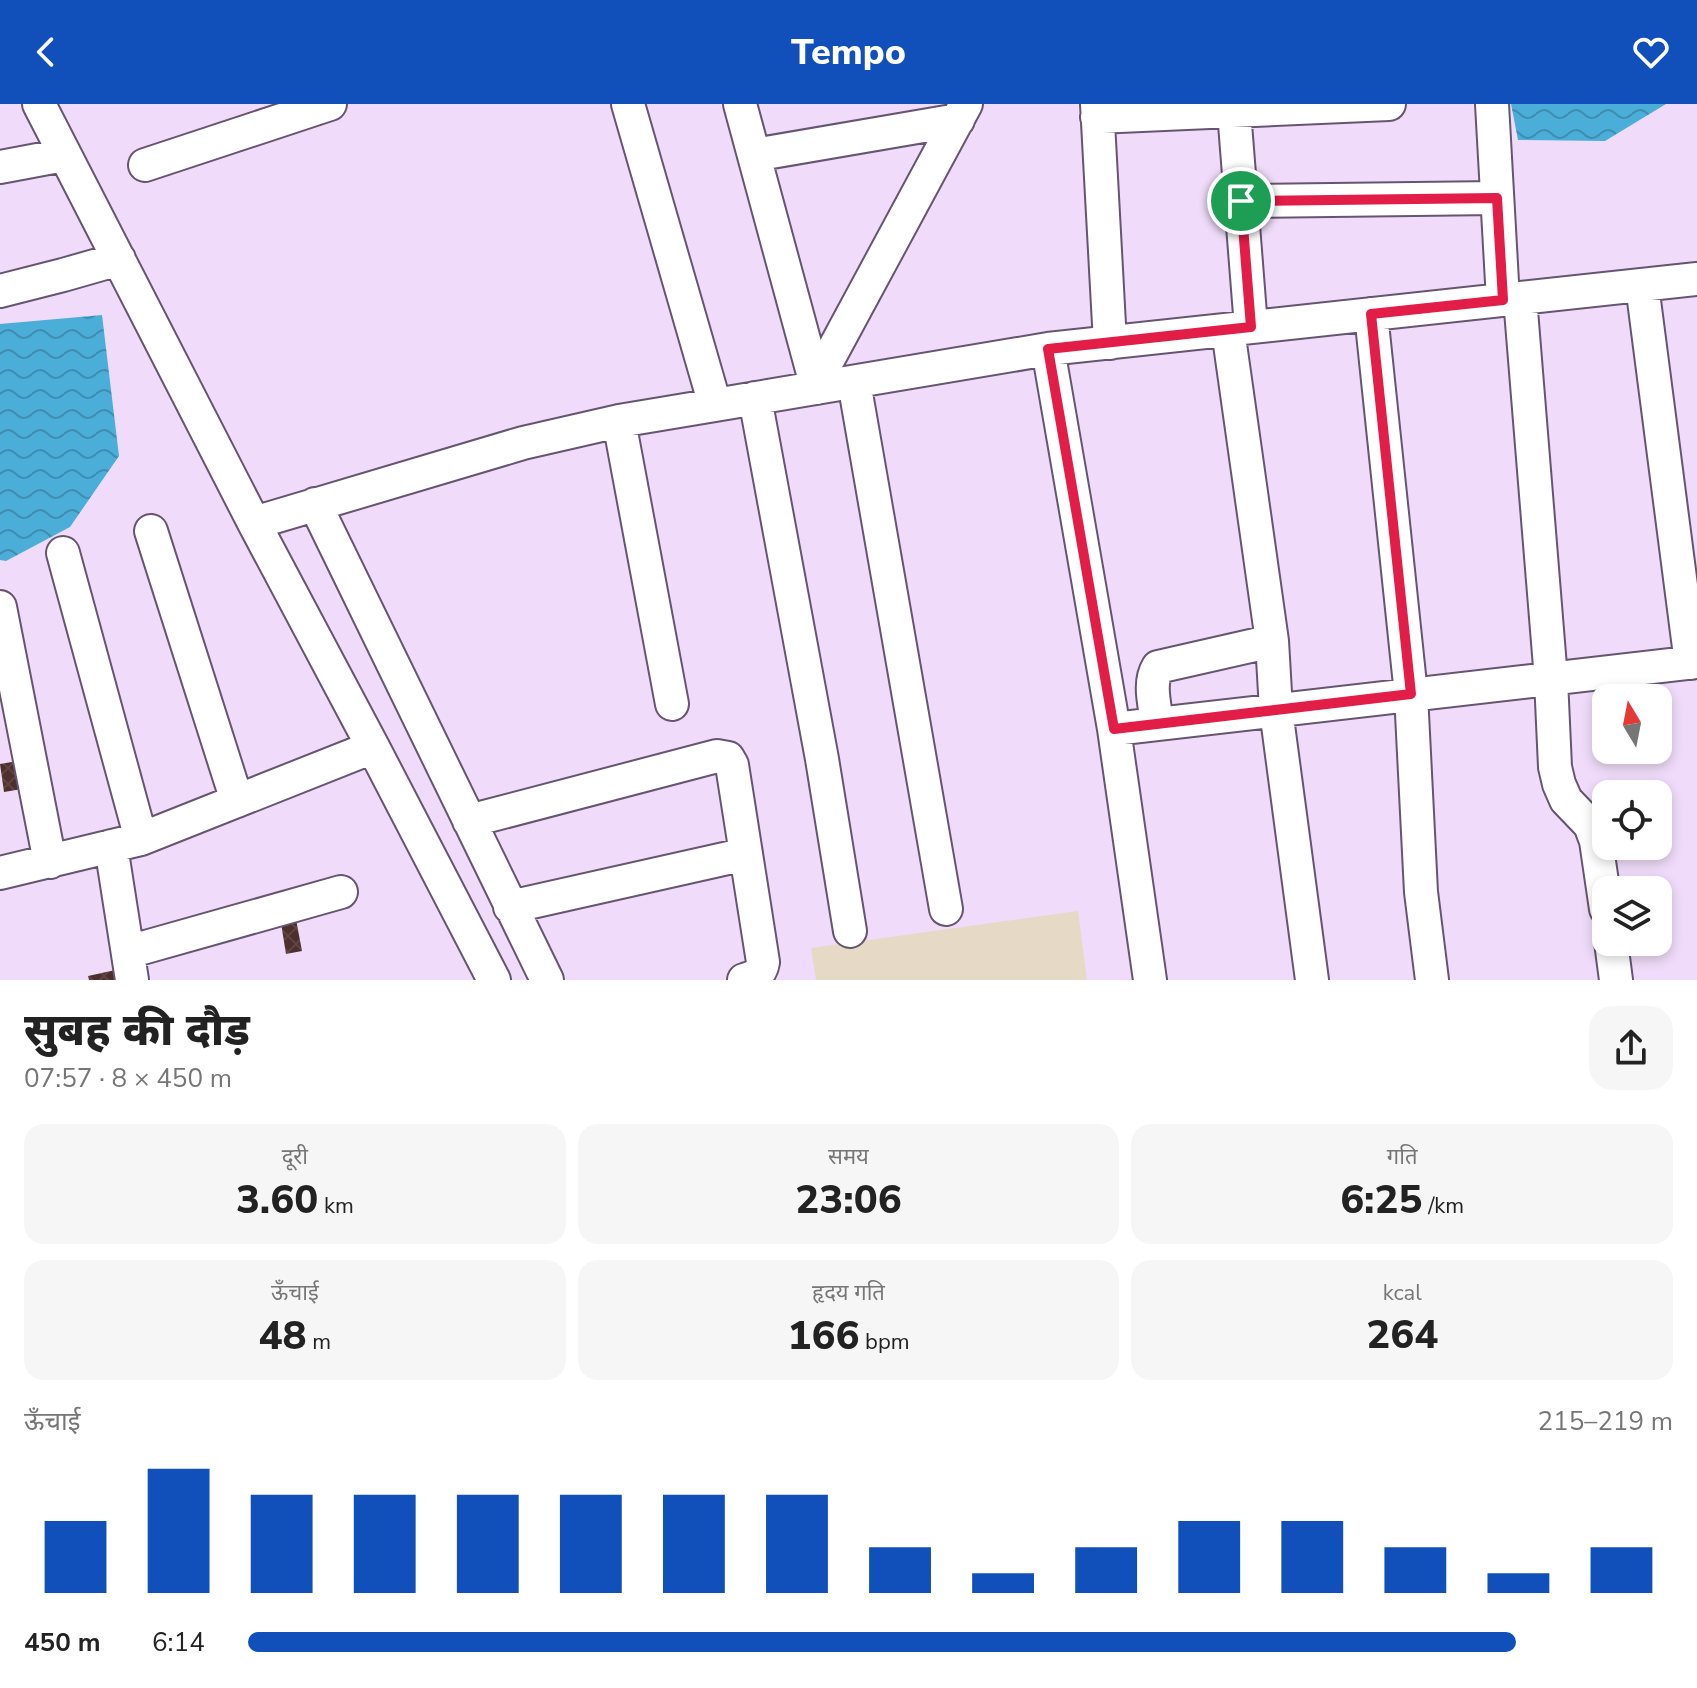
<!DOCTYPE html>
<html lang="hi">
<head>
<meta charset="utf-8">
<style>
  :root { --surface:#fff; --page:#f6f6f6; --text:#222; --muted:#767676; --accent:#114fba }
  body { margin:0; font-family:"Nunito Sans","Noto Sans Devanagari",sans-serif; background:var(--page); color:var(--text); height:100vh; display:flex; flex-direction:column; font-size:30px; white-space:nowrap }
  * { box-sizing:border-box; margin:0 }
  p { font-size:26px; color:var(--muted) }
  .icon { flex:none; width:44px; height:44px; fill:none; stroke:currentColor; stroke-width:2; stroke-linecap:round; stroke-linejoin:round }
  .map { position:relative; height:876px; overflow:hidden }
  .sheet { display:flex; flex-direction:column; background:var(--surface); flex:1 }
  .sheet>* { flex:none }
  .needle { width:52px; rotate:350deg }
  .fabs { position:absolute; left:1592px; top:580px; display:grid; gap:16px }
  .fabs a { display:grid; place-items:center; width:80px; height:80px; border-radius:16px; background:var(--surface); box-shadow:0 4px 12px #0003; font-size:40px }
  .pin { position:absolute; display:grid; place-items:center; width:68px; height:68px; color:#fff; margin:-34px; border:4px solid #fff; border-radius:50%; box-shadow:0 2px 8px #0007 }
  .round { display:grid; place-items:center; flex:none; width:84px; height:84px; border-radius:24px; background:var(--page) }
  .headline { display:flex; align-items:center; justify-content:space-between; height:136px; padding:0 24px }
  h1 { font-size:44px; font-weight:800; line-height:60px }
  .stats { display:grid; grid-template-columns:repeat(3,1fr); gap:12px; height:136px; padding:8px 24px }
  .stats div { display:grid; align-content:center; border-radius:20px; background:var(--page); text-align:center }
  .stats b { font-size:40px; font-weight:800 }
  .stats small { font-size:22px; font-weight:400 }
  .stats p { font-size:22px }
  .chart { height:224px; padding:16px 24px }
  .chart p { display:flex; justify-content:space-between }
  .chart svg { width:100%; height:144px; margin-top:8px; stroke:var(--accent); stroke-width:6 }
  ul { padding:0 24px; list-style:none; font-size:26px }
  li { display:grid; grid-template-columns:128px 96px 1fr; align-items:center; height:60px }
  li i { height:20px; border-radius:10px; background:var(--accent) }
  header { display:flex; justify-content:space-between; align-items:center; height:104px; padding:0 24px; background:var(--accent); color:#fff; font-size:36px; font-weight:800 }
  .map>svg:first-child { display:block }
</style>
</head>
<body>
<header><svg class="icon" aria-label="back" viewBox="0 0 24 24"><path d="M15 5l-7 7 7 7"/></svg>Tempo<svg class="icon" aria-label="heart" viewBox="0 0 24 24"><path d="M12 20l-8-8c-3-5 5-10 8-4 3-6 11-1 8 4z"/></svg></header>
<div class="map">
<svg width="1697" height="876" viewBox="0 0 1697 876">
  <defs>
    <pattern id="water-waves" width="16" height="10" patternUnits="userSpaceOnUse" patternTransform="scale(2)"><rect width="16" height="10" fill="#4baed8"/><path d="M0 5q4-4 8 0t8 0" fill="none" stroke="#3f8db0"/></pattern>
    <pattern id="building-cross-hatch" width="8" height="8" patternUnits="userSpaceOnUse" patternTransform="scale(2)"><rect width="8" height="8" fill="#4d2f2d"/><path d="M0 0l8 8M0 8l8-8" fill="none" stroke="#5e4443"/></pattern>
  </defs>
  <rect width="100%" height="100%" fill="#f0dcfa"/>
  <path fill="#e6d9c5" d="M 1078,807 L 1087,876 L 816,876 L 811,844 Z"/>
  <path fill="url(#water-waves)" d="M 1511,0 L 1666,0 L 1605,37 L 1518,36 Z
    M 102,211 L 119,352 L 70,423 L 6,457 L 0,456 L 0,220 Z"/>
  <path fill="url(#building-cross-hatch)" d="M 24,656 L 28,684 L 4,688 L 0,660 Z
    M 295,810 L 302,847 L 286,850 L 280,813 Z
    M 120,865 L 122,876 L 89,876 L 88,872 Z"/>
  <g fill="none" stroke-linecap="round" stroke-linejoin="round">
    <defs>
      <path id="minor" d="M 39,0 L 254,419 L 373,643 L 494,876
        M 628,0 L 715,301
        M 740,0 L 817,284
        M 1097,0 L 1110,239
        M 1492,0 L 1503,196
        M 1234,7 L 1251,223
        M 1097,13 L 1389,0
        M 754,51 L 958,16
        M 145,61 L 330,0
        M 0,63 L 64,51
        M 1241,97 L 1497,94
        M 1642,181 L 1691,559
        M 0,187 L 63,171 L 119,155
        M 1520,194 L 1551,575 L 1555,663 L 1559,680 L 1566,696 L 1590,721 L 1596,737 L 1606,805
        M 1371,210 L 1411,590 L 1421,788 L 1432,876
        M 1228,226 L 1272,537 L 1276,606 L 1312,876
        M 1048,245 L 1114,625 L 1150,876
        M 813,268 L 823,261 L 829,254 L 966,0
        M 854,278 L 946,805
        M 755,294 L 822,655 L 850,827
        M 619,317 L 672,600
        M 315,400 L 547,876
        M 254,419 L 523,339 L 619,317 L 715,301 L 1048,245 L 1697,175
        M 151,427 L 237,697
        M 63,449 L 141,735
        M 0,503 L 50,758
        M 1157,619 C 1155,601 1148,579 1158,563 L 1272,537
        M 1114,625 L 1697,558
        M 469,717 L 717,652 L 728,654 L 732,661 L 763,858 C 761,870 755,873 744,876
        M 111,742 L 132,876
        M 0,769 L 141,735 L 373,643
        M 510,803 L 746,750
        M 1611,838 L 1616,876
        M 128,848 L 341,788"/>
    </defs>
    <use href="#minor" stroke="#66556e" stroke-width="36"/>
    <use href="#minor" stroke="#fff" stroke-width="32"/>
  </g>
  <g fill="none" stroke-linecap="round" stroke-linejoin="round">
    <defs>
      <path id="route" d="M 1497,94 L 1503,196 L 1371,210 L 1411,590 L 1114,625 L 1048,245 L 1251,223 L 1241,97 Z"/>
    </defs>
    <use href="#route" stroke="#fff" stroke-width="16"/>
    <use href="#route" stroke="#e11d48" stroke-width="10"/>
  </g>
</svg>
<div class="fabs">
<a><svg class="needle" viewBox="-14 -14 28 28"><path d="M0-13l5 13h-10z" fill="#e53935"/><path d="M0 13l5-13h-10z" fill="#767676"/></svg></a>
<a><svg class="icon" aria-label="locate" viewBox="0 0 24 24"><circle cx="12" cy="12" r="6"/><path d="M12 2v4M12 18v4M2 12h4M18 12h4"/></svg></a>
<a><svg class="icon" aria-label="layers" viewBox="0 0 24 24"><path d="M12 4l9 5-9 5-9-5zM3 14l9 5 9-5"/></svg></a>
</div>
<div class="pin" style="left:1241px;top:97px;background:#1e9e55"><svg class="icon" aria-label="arrive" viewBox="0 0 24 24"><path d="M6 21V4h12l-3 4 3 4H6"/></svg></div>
</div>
<section class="sheet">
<div class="headline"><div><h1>सुबह की दौड़</h1><p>07:57 · 8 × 450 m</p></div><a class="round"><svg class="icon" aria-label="share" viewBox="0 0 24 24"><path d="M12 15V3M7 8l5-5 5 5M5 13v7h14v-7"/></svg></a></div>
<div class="stats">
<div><p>दूरी</p><b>3.60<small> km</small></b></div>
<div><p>समय</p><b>23:06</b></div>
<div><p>गति</p><b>6:25<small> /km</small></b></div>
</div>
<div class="stats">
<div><p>ऊँचाई</p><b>48<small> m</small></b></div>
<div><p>हृदय गति</p><b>166<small> bpm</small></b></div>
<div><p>kcal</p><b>264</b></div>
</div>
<div class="chart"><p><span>ऊँचाई</span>215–219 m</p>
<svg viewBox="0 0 160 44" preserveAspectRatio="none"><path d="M5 44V22M15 44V6M25 44V14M35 44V14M45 44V14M55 44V14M65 44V14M75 44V14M85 44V30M95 44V38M105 44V30M115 44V22M125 44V22M135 44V30M145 44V38M155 44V30"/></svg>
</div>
<ul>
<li><b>450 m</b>6:14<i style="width:89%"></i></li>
</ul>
</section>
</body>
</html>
